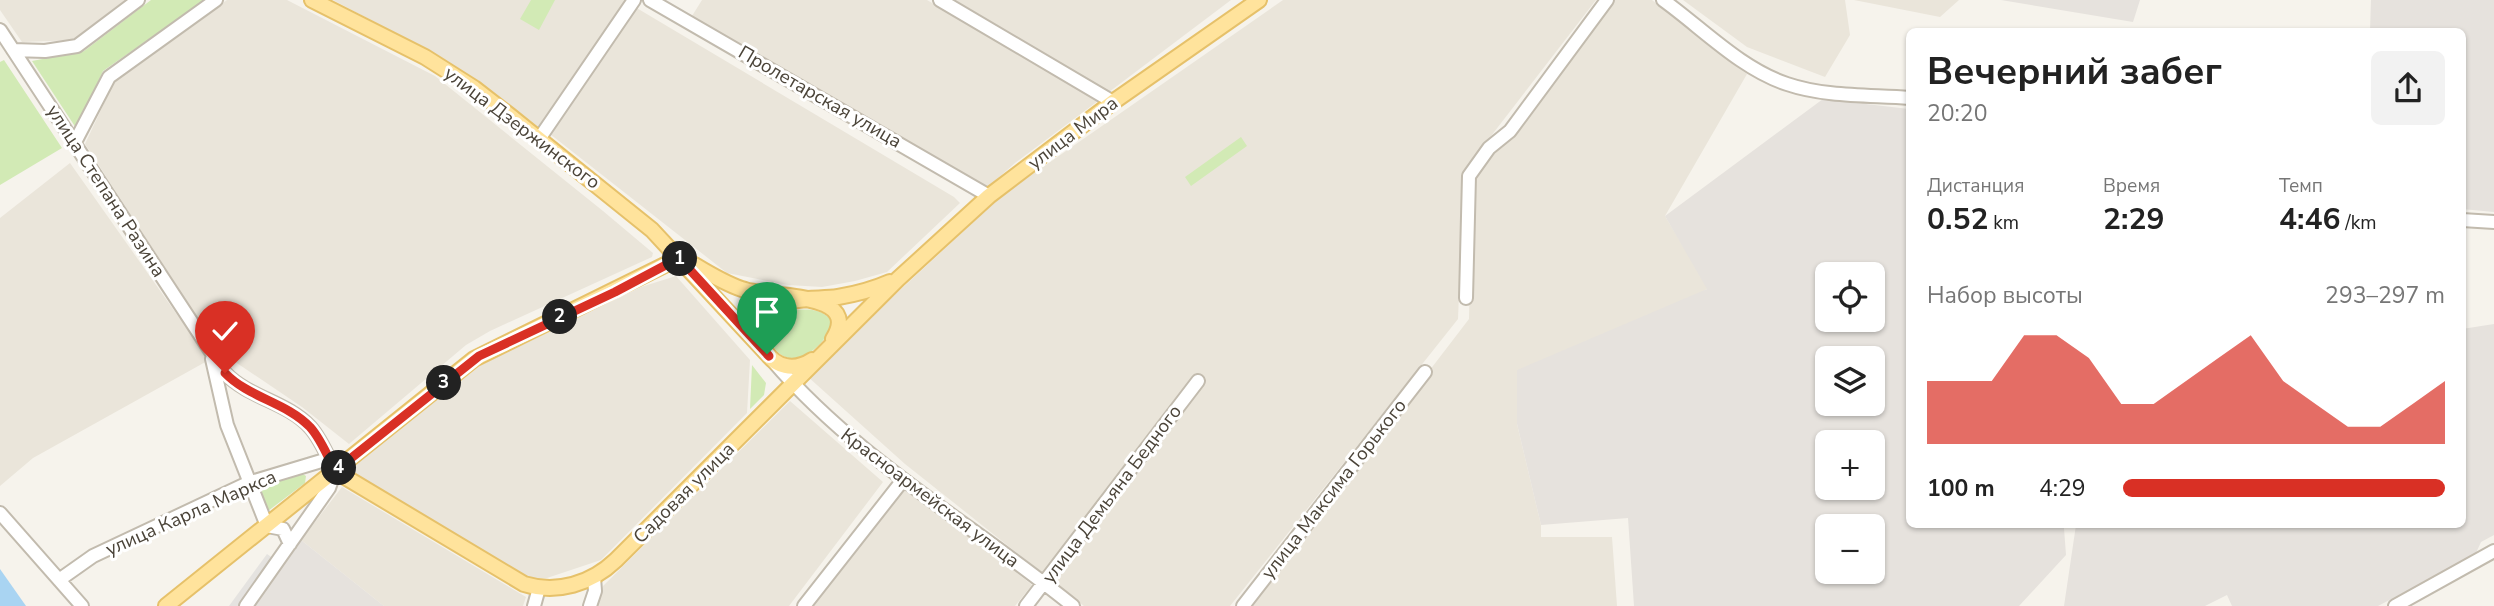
<!DOCTYPE html>
<html lang="ru">
<head>
<meta charset="utf-8">
<style>
  :root { --surface:#fff; --page:#f2f2f2; --text:#222; --muted:#767676; --accent:#d93025 }
  body { margin:0; font-family:"Nunito Sans",sans-serif; background:var(--page); color:var(--text); height:100vh; display:flex; flex-direction:column; font-size:26px; white-space:nowrap }
  * { box-sizing:border-box; margin:0 }
  p { font-size:23px; color:var(--muted) }
  .icon { flex:none; width:38px; height:38px; fill:none; stroke:currentColor; stroke-width:2; stroke-linecap:round; stroke-linejoin:round }
  .map { position:relative; flex:1; overflow:hidden }
  .drawer { position:absolute; left:1906px; top:28px; width:560px; height:500px; display:flex; flex-direction:column; background:var(--surface); border-radius:10px; box-shadow:0 2px 5px #0004 }
  .drawer>* { flex:none }
  .controls { position:absolute; left:1815px; top:262px; display:grid; gap:14px }
  .controls a { display:grid; place-items:center; width:70px; height:70px; border-radius:10px; background:var(--surface); box-shadow:0 2px 5px #0004; font-size:35px }
  .pin { position:absolute; display:grid; place-items:center; width:60px; height:60px; color:#fff; margin:-72px -30px; border-radius:50% 50% 50% 0; rotate:-45deg; box-shadow:0 0 7px #0007 }
  .pin .icon { rotate:45deg }
  .km { position:absolute; width:35px; height:35px; margin:-18px; border-radius:50%; background:#222; color:#fff; font-size:19px; line-height:35px; text-align:center }
  .round { display:grid; place-items:center; flex:none; width:74px; height:74px; border-radius:10px; background:var(--page) }
  .headline { display:flex; align-items:center; justify-content:space-between; height:119px; padding:0 21px }
  h1 { font-size:38px; font-weight:700; line-height:52px }
  .figures { display:grid; grid-template-columns:repeat(3,1fr); gap:10px; height:119px; padding:7px 21px }
  .figures div { display:grid; align-content:center }
  .figures b { font-size:30px; font-weight:700 }
  .figures small { font-size:19px; font-weight:400 }
  .figures p { font-size:19px }
  .chart { height:196px; padding:14px 21px }
  .chart p { display:flex; justify-content:space-between }
  .chart svg { width:100%; height:126px; margin-top:7px; fill:var(--accent); opacity:.7 }
  ul { padding:0 21px; list-style:none; font-size:23px }
  li { display:grid; grid-template-columns:112px 84px 1fr; align-items:center; height:52px }
  li i { height:18px; border-radius:9px; background:var(--accent) }
  .map>svg:first-child { display:block }
</style>
</head>
<body>
<div class="map">
<svg width="2494" height="606" viewBox="0 0 2494 606">
  <rect width="100%" height="100%" fill="#f6f3ec"/>
  <path fill="#eae5da" d="M 0,0 L 132,0 L 77,40 L 22,42 L 0,10 Z
    M 227,0 L 287,0 L 435,76 L 603,211 L 653,253 L 652,257 L 490,331 L 466,345 L 349,444 L 302,407 L 219,351 L 85,144 L 114,82 Z
    M 333,0 L 627,0 L 541,131 L 480,84 L 433,53 Z
    M 702,0 L 927,0 L 1098,101 L 1015,163 L 988,187 L 692,16 Z
    M 955,0 L 1231,0 L 1109,92 Z
    M 1283,0 L 1596,0 L 1464,171 L 1458,319 L 1230,606 L 1084,606 L 905,464 L 807,376 L 1004,194 Z
    M 1608,0 L 1652,0 L 1747,74 L 1665,216 L 1708,288 L 1517,424 L 1541,525 L 1541,537 L 1612,537 L 1617,606 L 1249,606 L 1469,319 L 1472,175 Z
    M 1683,0 L 1845,0 L 1850,35 L 1825,77 L 1747,47 Z
    M 1854,0 L 1959,0 L 1940,17 Z
    M 635,7 L 954,197 L 960,203 L 887,272 L 855,281 L 822,287 L 788,285 L 727,273 L 550,134 Z
    M 70,163 L 209,360 L 33,458 L 0,486 L 0,218 Z
    M 676,276 L 750,360 L 747,413 L 601,560 L 547,578 L 533,579 L 516,572 L 347,470 L 481,365 L 641,287 Z
    M 790,401 L 883,482 L 789,606 L 596,606 L 603,586 Z
    M 907,485 L 1032,585 L 1015,606 L 810,606 Z
    M 342,487 L 526,597 L 523,606 L 384,606 L 301,540 Z"/>
  <path fill="#e6e2dd" fill-rule="evenodd" d="M 2001,0 L 2140,0 L 2133,22 Z
    M 2371,0 L 2494,0 L 2494,212 L 2462,209 L 2462,32 L 2370,31 Z
    M 1823,99 L 1909,109 L 1909,525 L 2061,525 L 2064,528 L 2066,555 L 2019,606 L 1634,606 L 1628,518 L 1541,525 L 1517,424 L 1517,370 L 1707,289 L 1665,216 ZM 1827,275 L 1872,275 L 1872,320 L 1827,320 ZM 1827,359 L 1872,359 L 1872,404 L 1827,404 ZM 1827,443 L 1872,443 L 1872,488 L 1827,488 ZM 1827,527 L 1872,527 L 1872,572 L 1827,572 Z
    M 2494,324 L 2494,535 L 2481,542 L 2475,555 L 2378,606 L 2232,606 L 2227,595 L 2205,606 L 2064,606 L 2076,525 L 2462,525 L 2462,329 Z
    M 301,540 L 384,606 L 252,606 Z"/>
  <path fill="#d2eab5" d="M 151,0 L 205,0 L 103,71 L 76,128 L 32,61 L 84,51 Z
    M 531,0 L 555,0 L 539,30 L 520,19 Z
    M 4,60 L 62,148 L 0,185 L 0,62 Z
    M 1241,137 L 1247,146 L 1191,186 L 1185,177 Z
    M 787,311 C 803,309 822,307 831,321 C 831,337 815,350 802,358 C 771,364 758,327 787,311 Z
    M 752,365 L 766,383 L 764,395 L 750,409 Z
    M 301,473 L 306,476 L 305,483 L 268,511 L 258,486 Z"/>
  <path fill="#e5e3e0" d="M 267,554 L 277,561 L 245,606 L 229,606 Z"/>
  <path fill="#a9d4f2" d="M 0,569 L 26,606 L 0,606 Z"/>
  <g fill="none" stroke-linecap="round" stroke-linejoin="round">
    <defs>
      <path id="minor" d="M 650,0 L 989,196
        M 940,0 L 1113,102
        M 1663,0 C 1702,28 1741,69 1787,84 C 1825,97 1870,95 1909,98
        M 0,30 L 225,373 C 249,398 287,402 310,427 C 321,439 328,457 335,471 L 329,488 L 246,606
        M 13,50 L 45,51 L 77,46 L 138,0
        M 539,139 L 634,0
        M 75,142 L 109,77 L 216,0
        M 2462,220 L 2494,222
        M 1466,298 L 1469,176 L 1489,148 L 1510,131 L 1607,0
        M 212,359 L 227,425 L 267,526 L 283,529 L 290,544
        M 773,361 C 858,460 972,524 1073,606
        M 0,513 L 82,606
        M 59,580 L 93,556 L 248,483 L 328,459
        M 534,606 L 539,588
        M 590,606 L 595,591 L 594,577
        M 804,606 L 903,480
        M 1026,606 L 1198,381
        M 1243,606 L 1425,372
        M 2395,606 L 2494,551"/>
      <path id="major" d="M 312,0 L 425,57 L 474,88 L 509,115 L 652,230 L 769,356
        M 687,261 C 706,271 724,284 745,290 C 770,298 863,291 833,339
        M 812,360 C 774,385 741,333 775,308 C 793,296 819,300 838,297 C 856,294 874,289 890,282
        M 335,471 L 524,584 C 557,594 591,584 616,560 L 898,279 L 989,196 L 1113,102 L 1259,0
        M 166,606 L 474,359 L 679,258"/>
    </defs>
    <use href="#minor" stroke="#c2bbae" stroke-width="16"/>
    <use href="#major" stroke="#e6c16a" stroke-width="18"/>
    <use href="#minor" stroke="#fff" stroke-width="12"/>
    <use href="#major" stroke="#ffe39c" stroke-width="14"/>
  </g>
  <g fill="none" stroke-linecap="round" stroke-linejoin="round">
    <defs>
      <path id="route" d="M 225,373 C 249,398 286,402 310,427 C 321,439 328,457 335,471 L 479,356 L 615,292 L 679,258 L 757,343 L 769,356 L 767,354"/>
    </defs>
    <use href="#route" stroke="#fff" stroke-width="14"/>
    <use href="#route" stroke="#d93025" stroke-width="9"/>
  </g>
  <g text-anchor="middle" dominant-baseline="central" stroke-width="6" stroke-linejoin="round" paint-order="stroke">
    <g font-size="19" fill="#4b4439" stroke="#fff">
      <text transform="translate(820 97) rotate(30)">Пролетарская улица</text>
      <text transform="translate(522 128) rotate(37)">улица Дзержинского</text>
      <text transform="translate(1073 133) rotate(-37)">улица Мира</text>
      <text transform="translate(106 191) rotate(57)">улица Степана Разина</text>
      <text transform="translate(1334 489) rotate(-52)">улица Максима Горького</text>
      <text transform="translate(684 493) rotate(-45)">Садовая улица</text>
      <text transform="translate(1112 494) rotate(-53)">улица Демьяна Бедного</text>
      <text transform="translate(930 498) rotate(37)">Красноармейская улица</text>
      <text transform="translate(191 513) rotate(-24)">улица Карла Маркса</text>
    </g>
  </g>
</svg>
<div class="controls">
<a><svg class="icon" aria-label="locate" viewBox="0 0 24 24"><circle cx="12" cy="12" r="6"/><path d="M12 2v4M12 18v4M2 12h4M18 12h4"/></svg></a>
<a><svg class="icon" aria-label="layers" viewBox="0 0 24 24"><path d="M12 4l9 5-9 5-9-5zM3 14l9 5 9-5"/></svg></a>
<a>+</a>
<a>−</a>
</div>
<div class="pin" style="left:767px;top:354px;background:#1e9e55"><svg class="icon" aria-label="arrive" viewBox="0 0 24 24"><path d="M6 21V4h12l-3 4 3 4H6"/></svg></div>
<div class="pin" style="left:225px;top:373px;background:#d93025"><svg class="icon" aria-label="check" viewBox="0 0 24 24"><path d="M5 12l5 5 9-10"/></svg></div>
<b class="km" style="left:680px;top:259px">1</b>
<b class="km" style="left:560px;top:317px">2</b>
<b class="km" style="left:444px;top:383px">3</b>
<b class="km" style="left:339px;top:468px">4</b>
<section class="drawer">
<div class="headline"><div><h1>Вечерний забег</h1><p>20:20</p></div><a class="round"><svg class="icon" aria-label="share" viewBox="0 0 24 24"><path d="M12 15V3M7 8l5-5 5 5M5 13v7h14v-7"/></svg></a></div>
<div class="figures">
<div><p>Дистанция</p><b>0.52<small> km</small></b></div>
<div><p>Время</p><b>2:29</b></div>
<div><p>Темп</p><b>4:46<small> /km</small></b></div>
</div>
<div class="chart"><p><span>Набор высоты</span>293–297 m</p>
<svg viewBox="0 0 160 44" preserveAspectRatio="none"><path d="M0 44V22L10 22L20 22L30 6L40 6L50 14L60 30L70 30L80 22L90 14L100 6L110 22L120 30L130 38L140 38L150 30L160 22V44z"/></svg>
</div>
<ul>
<li><b>100 m</b>4:29<i style="width:100%"></i></li>
</ul>
</section>
</div>
</body>
</html>
